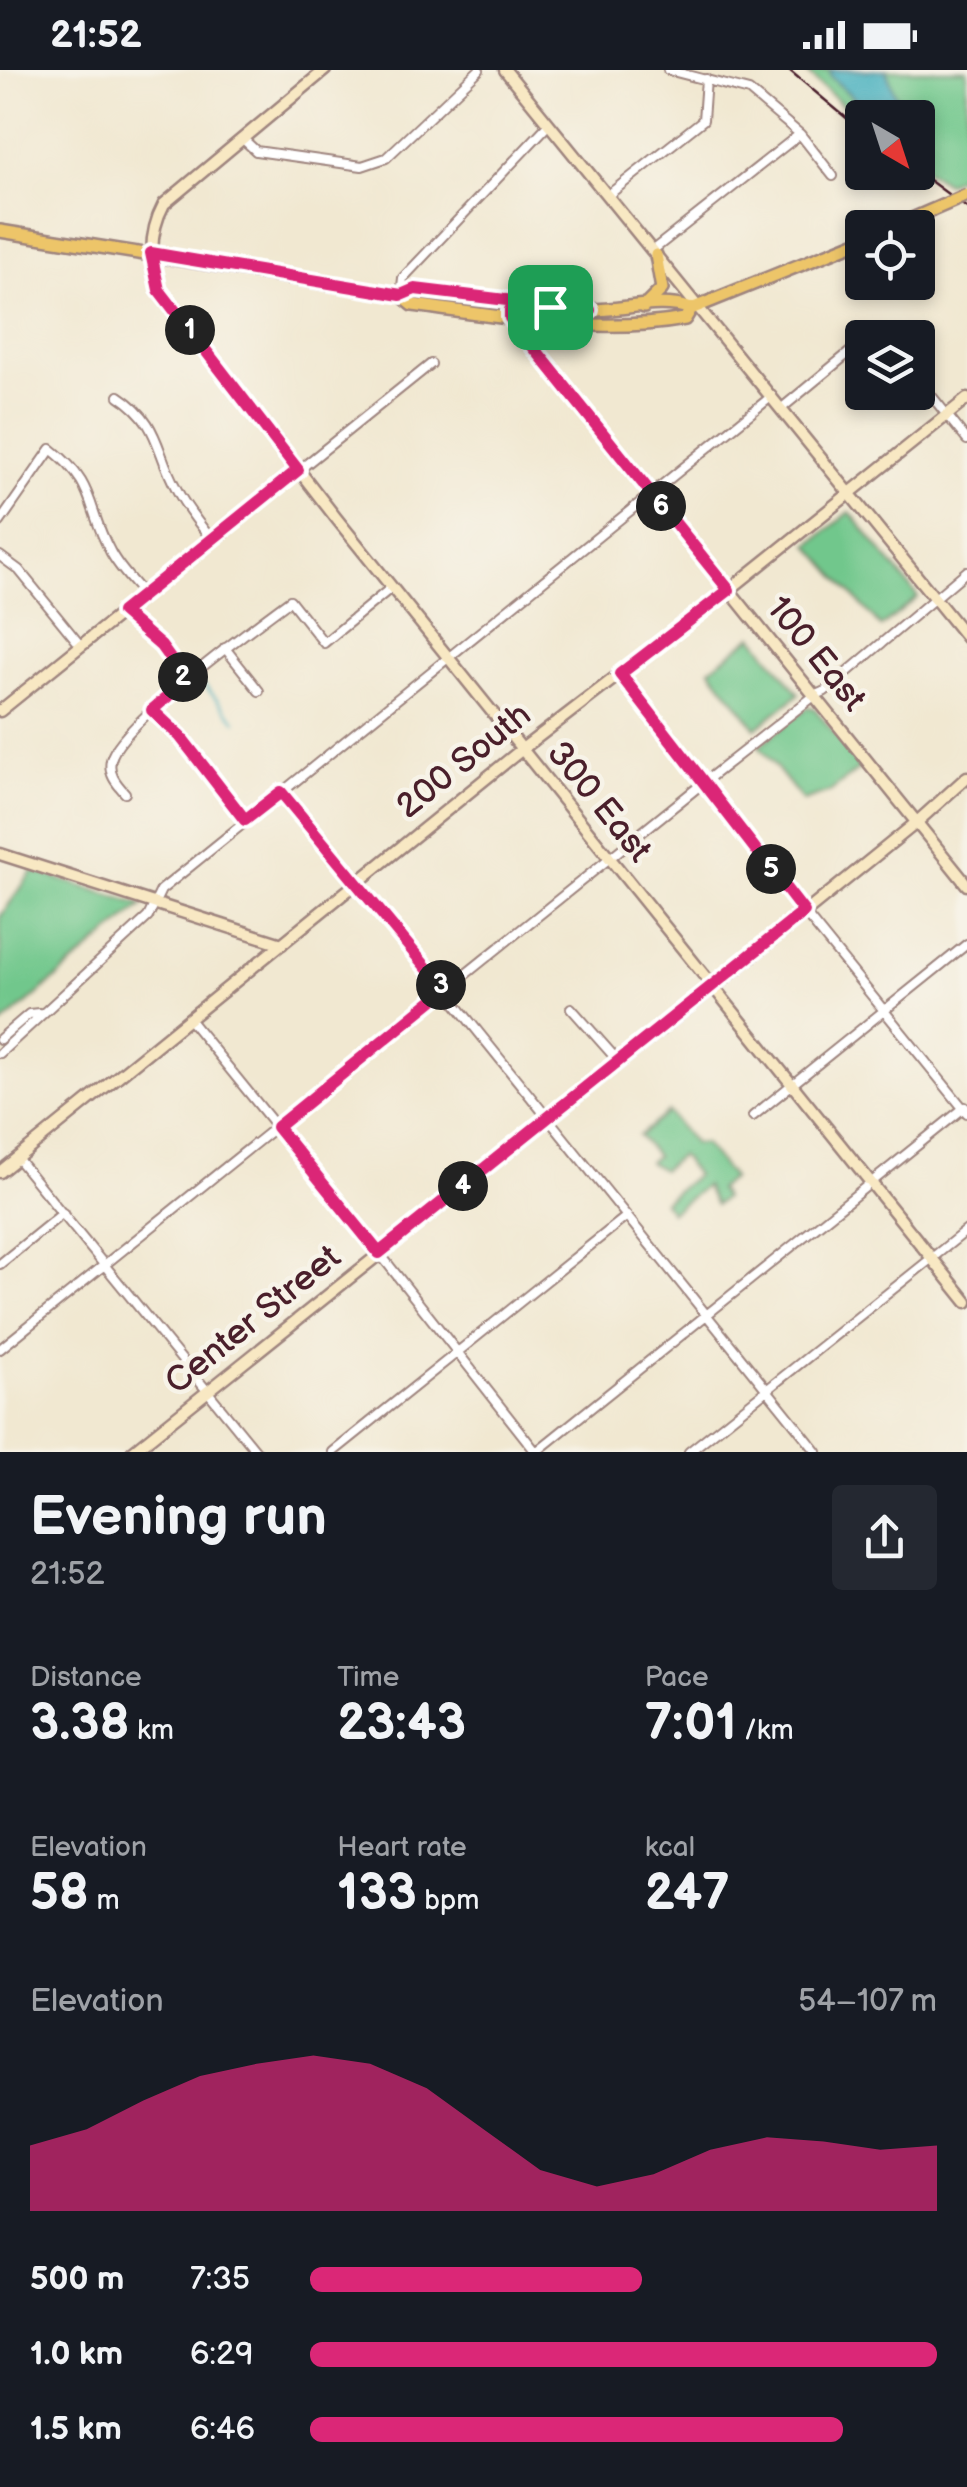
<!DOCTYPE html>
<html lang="en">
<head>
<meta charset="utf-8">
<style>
  :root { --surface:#171b24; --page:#242831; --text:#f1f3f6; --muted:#9ea1a6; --accent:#db2777 }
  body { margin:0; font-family:"Balsamiq Sans",sans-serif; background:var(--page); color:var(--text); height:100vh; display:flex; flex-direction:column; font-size:38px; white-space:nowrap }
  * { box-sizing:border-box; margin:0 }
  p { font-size:32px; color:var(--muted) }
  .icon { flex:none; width:55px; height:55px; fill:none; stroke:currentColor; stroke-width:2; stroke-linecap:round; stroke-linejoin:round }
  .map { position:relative; height:1382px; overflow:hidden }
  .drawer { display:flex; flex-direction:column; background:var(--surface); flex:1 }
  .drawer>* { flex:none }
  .needle { width:65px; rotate:141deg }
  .tools { position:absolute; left:845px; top:30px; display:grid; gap:20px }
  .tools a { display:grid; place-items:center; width:90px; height:90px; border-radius:10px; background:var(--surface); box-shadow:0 5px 15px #0003; font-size:50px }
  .pin { position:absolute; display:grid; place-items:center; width:85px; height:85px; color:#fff; margin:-42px; border-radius:20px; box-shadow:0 5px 15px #0006 }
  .km { position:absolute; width:50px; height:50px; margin:-25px; border-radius:50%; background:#222; color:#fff; font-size:28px; line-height:50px; text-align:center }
  .round { display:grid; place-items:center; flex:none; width:105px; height:105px; border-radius:10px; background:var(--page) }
  .head { display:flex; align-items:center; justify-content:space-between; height:170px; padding:0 30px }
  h1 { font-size:55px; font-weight:800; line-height:75px }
  .stats { display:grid; grid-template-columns:repeat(3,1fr); gap:15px; height:170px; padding:10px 30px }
  .stats div { display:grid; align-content:center }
  .stats b { font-size:50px; font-weight:800 }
  .stats small { font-size:28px; font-weight:400 }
  .stats p { font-size:28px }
  .chart { height:280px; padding:20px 30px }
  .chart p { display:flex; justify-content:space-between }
  .chart svg { width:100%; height:180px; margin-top:10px; fill:var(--accent); opacity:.7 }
  ul { padding:0 30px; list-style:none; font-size:32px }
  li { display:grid; grid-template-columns:160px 120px 1fr; align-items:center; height:75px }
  li i { height:25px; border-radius:12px; background:var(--accent) }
  .status { display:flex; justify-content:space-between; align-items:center; height:70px; padding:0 50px; background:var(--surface); direction:ltr }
  .status svg { height:28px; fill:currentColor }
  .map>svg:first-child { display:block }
</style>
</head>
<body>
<div class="status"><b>21:52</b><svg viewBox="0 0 49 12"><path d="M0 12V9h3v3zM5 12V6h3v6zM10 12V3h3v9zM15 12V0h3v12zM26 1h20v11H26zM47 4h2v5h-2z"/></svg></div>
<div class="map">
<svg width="967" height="1382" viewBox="0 0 967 1382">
  <rect width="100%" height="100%" fill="#f7f3e8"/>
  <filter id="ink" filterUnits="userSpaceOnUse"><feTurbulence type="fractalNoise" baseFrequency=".01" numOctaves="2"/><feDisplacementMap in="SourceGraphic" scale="20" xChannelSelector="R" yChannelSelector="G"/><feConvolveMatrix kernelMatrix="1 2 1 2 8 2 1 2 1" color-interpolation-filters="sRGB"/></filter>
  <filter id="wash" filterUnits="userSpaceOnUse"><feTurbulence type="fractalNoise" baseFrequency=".0048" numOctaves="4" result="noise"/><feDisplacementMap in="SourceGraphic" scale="40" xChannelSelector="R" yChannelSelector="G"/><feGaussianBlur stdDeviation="2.25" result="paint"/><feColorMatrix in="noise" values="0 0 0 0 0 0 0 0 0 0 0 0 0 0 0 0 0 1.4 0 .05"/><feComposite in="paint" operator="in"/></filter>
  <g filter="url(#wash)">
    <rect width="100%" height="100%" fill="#f1e8d1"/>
    <path fill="#71c78c" stroke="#5e735c" stroke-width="2.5" d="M 813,0 L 967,0 L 967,103 L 946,113 L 918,95 L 918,48 L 862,48 L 862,52 L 808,4 Z
      M 850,442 L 918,527 L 881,557 L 809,475 Z
      M 753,566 L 799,624 L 756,658 L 710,599 Z
      M 808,637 L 814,638 L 861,697 L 830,722 L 803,731 L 759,676 Z
      M 33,801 L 143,835 L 0,956 L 0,847 Z
      M 668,1042 L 694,1074 L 703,1073 L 732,1108 L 718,1119 L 724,1128 L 715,1135 L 705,1116 L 671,1142 L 663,1132 L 696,1105 L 680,1085 L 662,1100 L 649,1092 L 656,1086 L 639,1066 Z"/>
    <path fill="#40aebd" stroke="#456674" stroke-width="2.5" d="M 830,0 L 886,0 L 895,24 L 910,47 L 874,47 L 831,7 Z"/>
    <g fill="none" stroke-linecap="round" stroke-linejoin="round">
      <path stroke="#40aebd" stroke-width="2.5" d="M 198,608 L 236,651"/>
    </g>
  </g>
  <g filter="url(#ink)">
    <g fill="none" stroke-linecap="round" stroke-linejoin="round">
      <defs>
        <path id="street" d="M 668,0 L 749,21 L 800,64 L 833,106
          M 243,69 L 256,81 L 362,96 L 386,88 L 479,0
          M 607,126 L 703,50 L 706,9
          M 653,180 L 800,64
          M 401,225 L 403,208 L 549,54
          M 869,268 L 877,260 L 883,268
          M 918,309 L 967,370
          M 119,326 C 160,353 155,380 176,418 C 185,437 199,453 212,470
          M 782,338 L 862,272
          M 299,400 L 431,294
          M 0,452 L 51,379 C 97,415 86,437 110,481 C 118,497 132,511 144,525
          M 0,486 L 19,500 L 81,576
          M 122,542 L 161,576 L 186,611
          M 225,578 L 259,621
          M 620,604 L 804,842 L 967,1043
          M 152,641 L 179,666 L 245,750
          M 281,722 L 367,824 L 817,1382
          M 125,723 C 116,713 108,704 111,690 C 118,656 256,555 290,530 L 324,573 L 392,517
          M 571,938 L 619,992
          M 189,949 L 388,1194 L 536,1382
          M 0,969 L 29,944 L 39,943
          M 0,983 L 148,847 L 161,820 L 772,326
          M 753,1046 L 967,874
          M 17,1088 L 257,1382
          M 0,1194 L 63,1143
          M 0,1279 L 703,713 L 814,626 L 825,621 L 967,501
          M 333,1382 L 627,1146
          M 536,1382 L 965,1037
          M 689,1382 L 967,1160"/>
        <path id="secondary" d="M 325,0 L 164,134 C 149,162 149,190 159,220 L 336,448 L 967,1232
          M 505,0 L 967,568
          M 510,248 L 967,815
          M 0,641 L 299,400
          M 0,784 L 282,874
          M 0,1102 L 521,680 L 729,520 L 967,329
          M 132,1382 L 707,922 L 916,753 L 967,707"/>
        <path id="primary" d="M 0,161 L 401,225 L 415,219 C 473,227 533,239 592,240 C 624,240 661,228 691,239
          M 401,225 L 413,235 C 504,247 594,265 685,249 L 691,239 L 862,170
          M 644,237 L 662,219 L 656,185
          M 534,278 L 533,265 L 539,252"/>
      </defs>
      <use href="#street" stroke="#9e847e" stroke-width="12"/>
      <use href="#secondary" stroke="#9e847e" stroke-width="15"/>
      <use href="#primary" stroke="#9e847e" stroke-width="16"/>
      <use href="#street" stroke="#fff" stroke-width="8"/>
      <use href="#secondary" stroke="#f8e8c3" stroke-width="10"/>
      <use href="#primary" stroke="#edc569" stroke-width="11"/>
      <path stroke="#4a1f2b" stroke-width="2.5" d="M 789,0 L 862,61
        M 918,102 L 967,138"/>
      <defs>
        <path id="primary-bridge" d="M 891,158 L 967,125"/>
      </defs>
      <use href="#primary-bridge" stroke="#9e847e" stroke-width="16" stroke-linecap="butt"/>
      <use href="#primary-bridge" stroke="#edc569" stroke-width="11"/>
    </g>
  </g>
  <g fill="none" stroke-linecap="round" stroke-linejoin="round" filter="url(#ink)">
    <defs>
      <path id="route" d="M 151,183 L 401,225 L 415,219 L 590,240 L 569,247 L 510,240 L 510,248 L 729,520 L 620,604 L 804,842 L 379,1183 L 277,1057 L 445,920 L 281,722 L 245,750 L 180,666 L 152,640 L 186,611 L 161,576 L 122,542 L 298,400 L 159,220 Z"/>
    </defs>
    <use href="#route" stroke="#fff" stroke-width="20"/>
    <use href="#route" stroke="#db2777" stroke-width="12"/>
  </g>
  <g text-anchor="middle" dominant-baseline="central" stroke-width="9" stroke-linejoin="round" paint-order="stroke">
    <g font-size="35" fill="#4a1f2b" stroke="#f7f3e8">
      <text transform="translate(816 584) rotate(51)">100 East</text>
      <text transform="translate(464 691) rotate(-39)">200 South</text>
      <text transform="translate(599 732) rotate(51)">300 East</text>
      <text transform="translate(253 1250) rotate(-39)">Center Street</text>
    </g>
  </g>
</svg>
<div class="tools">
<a><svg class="needle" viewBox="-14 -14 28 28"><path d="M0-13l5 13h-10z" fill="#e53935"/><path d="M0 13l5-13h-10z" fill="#9ea1a6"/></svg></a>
<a><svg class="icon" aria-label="locate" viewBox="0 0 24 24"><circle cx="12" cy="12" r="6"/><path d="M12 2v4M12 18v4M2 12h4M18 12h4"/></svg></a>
<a><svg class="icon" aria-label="layers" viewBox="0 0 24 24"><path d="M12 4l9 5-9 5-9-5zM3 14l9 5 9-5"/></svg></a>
</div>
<div class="pin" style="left:550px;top:237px;background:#1e9e55"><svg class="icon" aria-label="arrive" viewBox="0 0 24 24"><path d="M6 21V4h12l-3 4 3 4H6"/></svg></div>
<b class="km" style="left:190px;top:260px">1</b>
<b class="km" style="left:183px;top:607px">2</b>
<b class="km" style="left:441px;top:915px">3</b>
<b class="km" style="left:463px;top:1116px">4</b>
<b class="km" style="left:771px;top:799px">5</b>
<b class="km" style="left:661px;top:436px">6</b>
</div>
<section class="drawer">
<div class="head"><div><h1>Evening run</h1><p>21:52</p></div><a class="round"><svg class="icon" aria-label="share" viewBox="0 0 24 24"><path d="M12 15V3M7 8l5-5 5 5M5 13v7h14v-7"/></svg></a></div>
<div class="stats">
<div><p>Distance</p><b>3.38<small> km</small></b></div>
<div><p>Time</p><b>23:43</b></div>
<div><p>Pace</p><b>7:01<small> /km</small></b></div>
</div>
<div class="stats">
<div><p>Elevation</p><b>58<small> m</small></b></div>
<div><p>Heart rate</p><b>133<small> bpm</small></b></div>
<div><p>kcal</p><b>247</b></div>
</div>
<div class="chart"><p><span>Elevation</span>54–107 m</p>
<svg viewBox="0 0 160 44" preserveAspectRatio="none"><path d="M0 44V28L10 24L20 17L30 11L40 8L50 6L60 8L70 14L80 24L90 34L100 38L110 35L120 29L130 26L140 27L150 29L160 28V44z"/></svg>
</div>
<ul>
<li><b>500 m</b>7:35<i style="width:53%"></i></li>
<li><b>1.0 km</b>6:29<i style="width:100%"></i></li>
<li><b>1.5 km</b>6:46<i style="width:85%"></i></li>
</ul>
</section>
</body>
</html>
